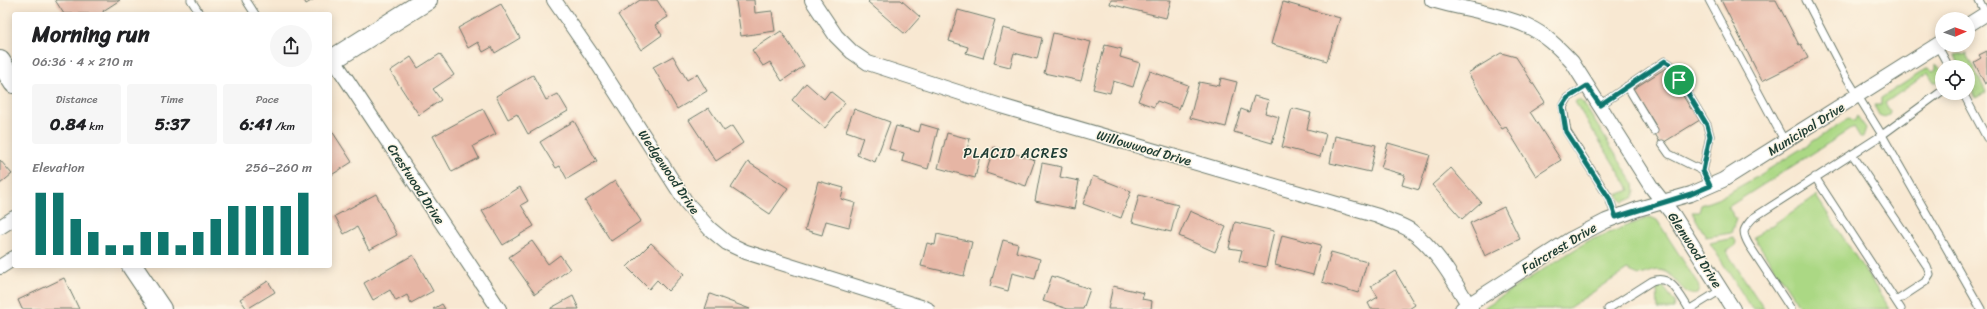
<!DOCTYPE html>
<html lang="en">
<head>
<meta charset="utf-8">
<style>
  :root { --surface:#fff; --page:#f6f6f6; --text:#202124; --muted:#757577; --accent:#0f766e }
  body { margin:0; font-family:Sriracha,sans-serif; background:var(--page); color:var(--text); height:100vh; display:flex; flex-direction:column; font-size:15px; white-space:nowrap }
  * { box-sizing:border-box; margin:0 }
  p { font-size:13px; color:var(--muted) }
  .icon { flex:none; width:22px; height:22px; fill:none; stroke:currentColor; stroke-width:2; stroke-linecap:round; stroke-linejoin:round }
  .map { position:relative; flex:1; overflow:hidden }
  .drawer { position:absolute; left:12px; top:12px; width:320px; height:256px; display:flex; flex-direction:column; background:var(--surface); border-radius:4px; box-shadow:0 2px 10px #0003 }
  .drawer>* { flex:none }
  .needle { width:26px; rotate:88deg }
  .fabs { position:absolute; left:1935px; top:12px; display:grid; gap:8px }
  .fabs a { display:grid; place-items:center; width:40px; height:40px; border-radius:50%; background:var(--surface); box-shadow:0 2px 10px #0003; font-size:20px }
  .pin { position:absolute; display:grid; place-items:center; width:34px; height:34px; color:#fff; margin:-17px; border:2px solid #fff; border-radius:50%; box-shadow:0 1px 4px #0007 }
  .round { display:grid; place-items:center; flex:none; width:42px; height:42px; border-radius:21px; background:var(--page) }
  .head { display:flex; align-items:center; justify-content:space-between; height:68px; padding:0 20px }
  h1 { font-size:22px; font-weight:800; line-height:30px }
  .figures { display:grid; grid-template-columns:repeat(3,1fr); gap:6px; height:68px; padding:4px 20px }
  .figures div { display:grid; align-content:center; border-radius:4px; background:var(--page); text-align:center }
  .figures b { font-size:17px; font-weight:800 }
  .figures small { font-size:11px; font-weight:400 }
  .figures p { font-size:11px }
  .chart { height:112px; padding:8px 20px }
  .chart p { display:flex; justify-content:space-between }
  .chart svg { width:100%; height:72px; margin-top:4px; stroke:var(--accent); stroke-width:6 }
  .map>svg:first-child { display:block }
</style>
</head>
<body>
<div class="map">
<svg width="1987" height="309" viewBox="0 0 1987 309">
  <rect width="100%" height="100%" fill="#fcf5e5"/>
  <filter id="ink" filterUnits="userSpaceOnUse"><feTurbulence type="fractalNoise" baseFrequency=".025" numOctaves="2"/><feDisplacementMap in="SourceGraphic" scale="8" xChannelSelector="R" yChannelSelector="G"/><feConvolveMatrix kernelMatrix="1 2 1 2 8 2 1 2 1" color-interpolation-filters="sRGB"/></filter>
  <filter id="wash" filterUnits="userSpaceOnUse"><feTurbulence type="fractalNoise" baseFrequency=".012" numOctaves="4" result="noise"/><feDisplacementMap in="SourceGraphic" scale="16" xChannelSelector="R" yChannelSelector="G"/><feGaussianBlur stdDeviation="0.9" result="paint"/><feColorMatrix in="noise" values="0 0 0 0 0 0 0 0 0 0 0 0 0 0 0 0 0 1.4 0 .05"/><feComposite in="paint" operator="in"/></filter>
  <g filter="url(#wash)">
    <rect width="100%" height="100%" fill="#f8e8d2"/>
    <path fill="#abd884" stroke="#658a5c" d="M 1966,53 L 1986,92 L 1976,98 L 1968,81 L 1968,67 L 1960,67 L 1955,55 Z
      M 1936,64 L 1942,70 L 1942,79 L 1940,82 L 1934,82 L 1928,73 L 1885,103 L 1890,111 L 1889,115 L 1884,117 L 1879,115 L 1874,105 L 1881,105 L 1881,98 L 1928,68 L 1933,71 L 1936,69 Z
      M 1577,100 L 1582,101 L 1634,184 L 1635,192 L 1633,198 L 1623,202 L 1617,195 L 1630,190 L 1575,102 Z
      M 1857,116 L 1866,128 L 1863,137 L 1860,137 L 1854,127 L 1728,207 L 1736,219 L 1731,233 L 1706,237 L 1692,212 L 1699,212 L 1701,205 L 1717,199 L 1755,178 L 1848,119 L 1854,122 Z
      M 1816,196 L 1890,309 L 1801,309 L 1754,237 Z
      M 1650,217 L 1657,220 L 1698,284 L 1699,289 L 1697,294 C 1683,298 1676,275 1664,271 C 1655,268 1648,274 1639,275 L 1627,270 L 1567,309 L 1484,309 L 1486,306 L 1588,241 Z
      M 1733,238 L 1736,241 L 1735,246 L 1726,251 L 1764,309 L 1752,309 L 1710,243 Z
      M 1662,285 L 1675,302 L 1674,309 L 1658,309 L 1657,288 Z"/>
    <g id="blocks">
      <path fill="#e6b5a4" d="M 55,0 L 120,0 L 103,11 L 104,14 L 64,14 Z
        M 304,0 L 313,0 L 306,4 Z
        M 640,0 L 657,0 L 668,17 L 655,25 L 662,35 L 641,50 L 618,15 Z
        M 740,0 L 754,0 L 755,13 L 772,11 L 775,31 L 741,36 L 736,1 Z
        M 870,0 L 901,0 L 920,17 L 905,34 L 868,2 Z
        M 1111,0 L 1171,0 L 1166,18 L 1110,4 Z
        M 1721,0 L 1776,0 L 1799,45 L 1801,44 L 1808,58 L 1762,81 Z
        M 1283,2 L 1340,18 L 1327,61 L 1271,44 Z
        M 501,4 L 520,38 L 495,53 L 492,47 L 483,52 L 478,42 L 468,48 L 458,28 Z
        M 958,10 L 995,20 L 983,58 L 966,53 L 968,47 L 949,41 Z
        M 1003,28 L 1042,38 L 1037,59 L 1014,53 L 1010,67 L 994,63 Z
        M 781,31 L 804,66 L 782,81 L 770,62 L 763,66 L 752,50 Z
        M 1053,33 L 1091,42 L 1081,81 L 1044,73 Z
        M 1105,45 L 1122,49 L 1120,57 L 1140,63 L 1133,87 L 1113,81 L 1110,93 L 1093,89 Z
        M 1987,51 L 1987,83 L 1985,84 L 1974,62 L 1981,58 L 1979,55 Z
        M 1501,53 L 1516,57 L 1545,102 L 1530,112 L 1561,160 L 1536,176 L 1506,127 L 1502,129 L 1468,73 Z
        M 440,54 L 454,75 L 433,89 L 441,100 L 419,115 L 390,71 L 411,57 L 418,68 Z
        M 673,56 L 687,80 L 697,74 L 707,91 L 677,109 L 653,67 Z
        M 1666,68 L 1691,109 L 1696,106 L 1703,118 L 1661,144 L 1654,132 L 1658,129 L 1633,89 Z
        M 1150,71 L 1188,85 L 1179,109 L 1157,101 L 1154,107 L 1138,101 Z
        M 533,75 L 546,100 L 558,94 L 568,111 L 528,134 L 517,114 L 508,119 L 496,96 Z
        M 1221,78 L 1237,82 L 1226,127 L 1190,118 L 1199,82 L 1219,86 Z
        M 806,83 L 824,99 L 830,91 L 845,103 L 825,128 L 792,100 Z
        M 1254,96 L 1269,100 L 1265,113 L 1279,117 L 1272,143 L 1234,132 L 1241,109 L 1249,112 Z
        M 709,108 L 724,131 L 732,126 L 743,143 L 716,161 L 689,120 Z
        M 1292,108 L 1311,113 L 1307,129 L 1326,134 L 1320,157 L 1282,147 Z
        M 483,109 L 496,134 L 473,146 L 479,158 L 452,172 L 433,136 Z
        M 854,109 L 890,122 L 875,162 L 857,155 L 863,137 L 846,131 Z
        M 574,121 L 597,161 L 567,179 L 560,166 L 556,168 L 540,142 Z
        M 921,124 L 938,129 L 928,169 L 902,161 L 904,153 L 889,149 L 896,126 L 919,132 Z
        M 330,128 L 352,162 L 330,176 Z
        M 947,133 L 970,139 L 966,152 L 980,156 L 975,178 L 938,168 Z
        M 1335,136 L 1376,145 L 1370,172 L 1330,163 Z
        M 1388,143 L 1430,155 L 1419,190 L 1402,185 L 1405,175 L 1381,168 Z
        M 994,147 L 1035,160 L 1026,186 L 986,173 Z
        M 0,160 L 12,174 L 0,184 Z
        M 748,162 L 788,188 L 770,214 L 731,188 Z
        M 1042,163 L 1062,167 L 1060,177 L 1079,181 L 1074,209 L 1035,201 Z
        M 1451,168 L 1481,202 L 1462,219 L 1432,185 Z
        M 1093,176 L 1131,191 L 1121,218 L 1083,204 Z
        M 615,181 L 641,221 L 611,241 L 585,201 Z
        M 818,181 L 844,188 L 841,199 L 855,203 L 849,227 L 826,221 L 822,235 L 805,230 Z
        M 520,187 L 528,201 L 521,205 L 534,226 L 503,245 L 482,211 Z
        M 376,194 L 397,235 L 369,250 L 357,227 L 344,234 L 335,216 Z
        M 1139,195 L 1178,205 L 1171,232 L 1132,222 Z
        M 1504,207 L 1520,239 L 1485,256 L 1470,223 Z
        M 1190,211 L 1226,227 L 1215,252 L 1179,236 Z
        M 1235,222 L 1274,231 L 1266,267 L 1239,261 L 1242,250 L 1229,248 Z
        M 937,234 L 972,242 L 964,276 L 921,266 L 927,243 L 935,245 Z
        M 1282,235 L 1321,245 L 1313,275 L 1275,265 Z
        M 1003,240 L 1018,244 L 1016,252 L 1040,259 L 1035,279 L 1012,273 L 1008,291 L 990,286 Z
        M 532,241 L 548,264 L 560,255 L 570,269 L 535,294 L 509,257 Z
        M 651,243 L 684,274 L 668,291 L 657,280 L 649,289 L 627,267 Z
        M 1331,252 L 1367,262 L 1358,293 L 1322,282 Z
        M 413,255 L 433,291 L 411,303 L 407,295 L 396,301 L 390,290 L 373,300 L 364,283 Z
        M 1395,271 L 1415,305 L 1409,309 L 1371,309 L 1368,303 L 1378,297 L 1371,286 Z
        M 1052,276 L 1090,289 L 1083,309 L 1068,309 L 1043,301 Z
        M 64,278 L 79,309 L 22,309 L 18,300 Z
        M 268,281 L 275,292 L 247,309 L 240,299 Z
        M 1113,286 L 1144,293 L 1142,299 L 1152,301 L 1151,309 L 1108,309 Z
        M 710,294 L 750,309 L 705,309 Z
        M 573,296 L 579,309 L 551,309 L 551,308 Z
        M 442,304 L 445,309 L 433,309 Z"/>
    </g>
  </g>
  <g filter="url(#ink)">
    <use href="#blocks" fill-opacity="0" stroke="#6b796b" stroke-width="1"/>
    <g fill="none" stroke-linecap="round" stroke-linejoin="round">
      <defs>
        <path id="lane" d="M 191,0 L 200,14
          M 246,0 L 255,14
          M 1709,0 L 1785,142
          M 1806,0 L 1845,75 L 1882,135 L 1981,309
          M 1979,0 L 1986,14
          M 1937,45 L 1949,67
          M 1587,86 L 1568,98 L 1563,107 L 1567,132 L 1609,198 L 1616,217
          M 1627,86 L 1654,131
          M 1963,93 L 1987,138
          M 1600,105 L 1665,61 L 1670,64 L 1707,125 L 1710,136 L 1703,171 L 1710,186
          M 1662,144 L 1669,154 L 1703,171
          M 1852,154 L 1927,266 L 1930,274 L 1925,282 L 1896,301
          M 1815,177 L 1901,309
          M 1608,309 L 1652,281 C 1671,274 1680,295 1689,309
          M 1690,309 L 1721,290
          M 1791,309 L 1749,245 C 1741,231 1743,229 1753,218 L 1882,135 L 1942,91"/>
        <path id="street" d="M 554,0 L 596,61 L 686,202 L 710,229 L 727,243 L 746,252 L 927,309
          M 812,0 L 836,36 L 852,52 L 868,63 L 1001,106 L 1378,216 C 1388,221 1401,224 1410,230 C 1437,249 1454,281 1471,309
          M 1432,0 C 1462,9 1498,13 1527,26 C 1545,34 1559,48 1572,62 L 1652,188 L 1674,216 L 1733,309
          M 1968,25 L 1987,13
          M 333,59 L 499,309
          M 0,227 L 14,218
          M 0,267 L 14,258
          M 1462,309 L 1571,239 L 1606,221 L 1638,209 L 1691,194 L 1723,180 L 1942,42"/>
        <path id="secondary" d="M 0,61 L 14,83
          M 330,61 L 427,0
          M 132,266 L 161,309"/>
      </defs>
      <use href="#lane" stroke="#6b796b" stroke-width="9"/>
      <use href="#street" stroke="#6b796b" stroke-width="16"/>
      <use href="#secondary" stroke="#6b796b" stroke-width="22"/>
      <use href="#lane" stroke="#fff" stroke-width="7"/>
      <use href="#street" stroke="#fff" stroke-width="14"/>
      <use href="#secondary" stroke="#fff" stroke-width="20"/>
    </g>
  </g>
  <g fill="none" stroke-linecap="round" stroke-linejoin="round" filter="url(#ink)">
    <defs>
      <path id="route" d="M 1665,61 L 1670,64 L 1707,125 L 1710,136 L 1703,171 L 1710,186 L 1691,194 L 1616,217 L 1609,198 L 1566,132 L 1562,107 L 1568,98 L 1587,86 L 1600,105 Z"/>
    </defs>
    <use href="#route" stroke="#fff" stroke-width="8"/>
    <use href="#route" stroke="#0f766e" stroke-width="5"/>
  </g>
  <g text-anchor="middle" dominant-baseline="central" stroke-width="3" stroke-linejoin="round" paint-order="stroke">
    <g font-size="13" fill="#1f3d34" stroke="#fcf5e5">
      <text transform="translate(1806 129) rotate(-32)">Municipal Drive</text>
      <text transform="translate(1144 148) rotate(16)">Willowwood Drive</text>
      <text transform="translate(669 172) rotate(56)">Wedgewood Drive</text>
      <text transform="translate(416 184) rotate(57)">Crestwood Drive</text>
      <text transform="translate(1559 248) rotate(-31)">Faircrest Drive</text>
      <text transform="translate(1695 250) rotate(57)">Glenwood Drive</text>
    </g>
    <g font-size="14" letter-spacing="1" fill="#1f3d34" stroke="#fcf5e5">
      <text x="1016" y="153">PLACID ACRES</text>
    </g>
  </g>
</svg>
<div class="fabs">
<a><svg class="needle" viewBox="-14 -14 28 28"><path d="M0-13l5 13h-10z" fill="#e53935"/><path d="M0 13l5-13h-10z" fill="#757577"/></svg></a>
<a><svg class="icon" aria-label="locate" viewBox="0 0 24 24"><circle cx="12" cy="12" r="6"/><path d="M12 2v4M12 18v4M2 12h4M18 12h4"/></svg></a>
</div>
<div class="pin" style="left:1679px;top:80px;background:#1e9e55"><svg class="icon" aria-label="arrive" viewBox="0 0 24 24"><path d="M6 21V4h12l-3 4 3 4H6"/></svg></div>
<section class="drawer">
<div class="head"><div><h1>Morning run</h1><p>06:36 · 4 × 210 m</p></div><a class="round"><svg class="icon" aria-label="share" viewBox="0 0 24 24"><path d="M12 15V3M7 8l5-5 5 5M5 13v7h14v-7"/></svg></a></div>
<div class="figures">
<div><p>Distance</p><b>0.84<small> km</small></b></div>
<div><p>Time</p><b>5:37</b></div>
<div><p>Pace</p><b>6:41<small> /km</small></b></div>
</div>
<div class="chart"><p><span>Elevation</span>256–260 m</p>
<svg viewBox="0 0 160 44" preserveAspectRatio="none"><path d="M5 44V6M15 44V6M25 44V22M35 44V30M45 44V38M55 44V38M65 44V30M75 44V30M85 44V38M95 44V30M105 44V22M115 44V14M125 44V14M135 44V14M145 44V14M155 44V6"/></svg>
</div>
</section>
</div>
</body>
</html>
